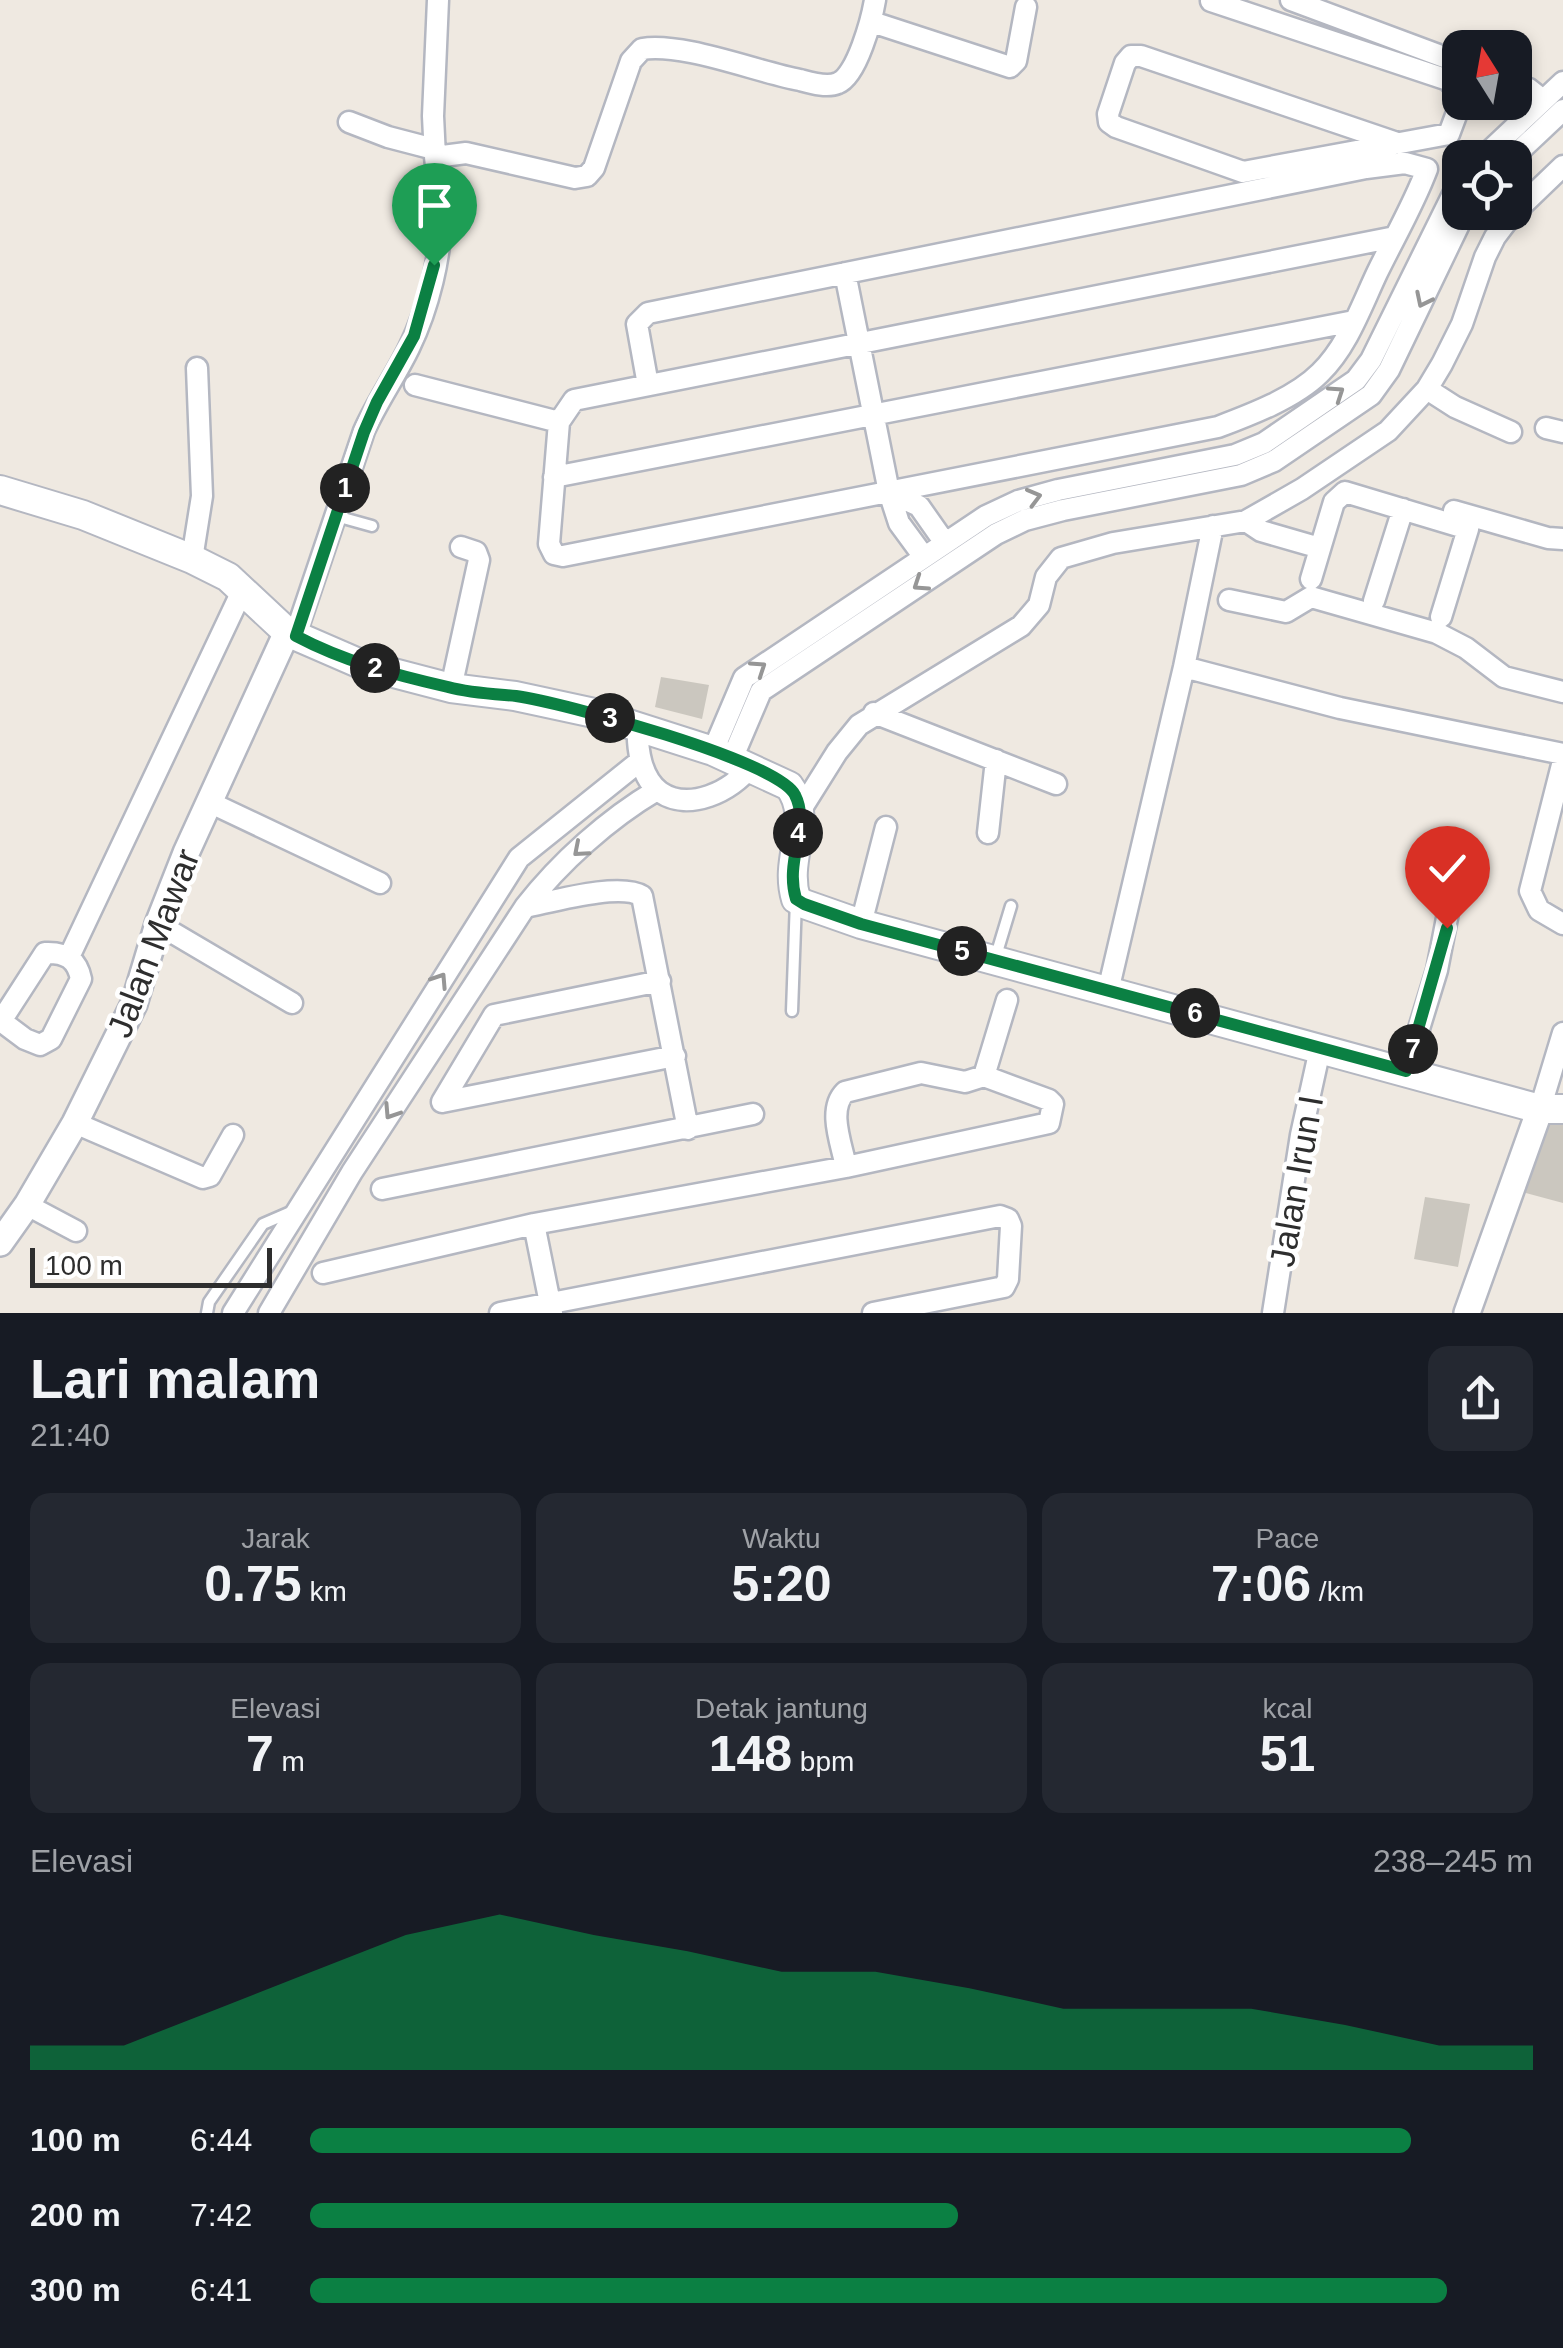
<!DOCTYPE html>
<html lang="id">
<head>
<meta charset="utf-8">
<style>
  :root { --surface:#171b24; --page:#242831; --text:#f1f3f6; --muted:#9ea1a6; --accent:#0b8043 }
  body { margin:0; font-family:Helvetica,sans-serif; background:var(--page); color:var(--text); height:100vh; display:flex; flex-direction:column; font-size:38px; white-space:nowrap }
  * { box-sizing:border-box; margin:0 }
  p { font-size:32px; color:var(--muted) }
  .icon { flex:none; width:55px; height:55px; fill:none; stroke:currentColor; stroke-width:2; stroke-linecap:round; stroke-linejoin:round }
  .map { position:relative; height:1313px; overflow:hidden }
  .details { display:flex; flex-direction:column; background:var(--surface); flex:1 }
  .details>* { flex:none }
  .needle { width:65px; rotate:349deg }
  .fabs { position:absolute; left:1442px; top:30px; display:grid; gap:20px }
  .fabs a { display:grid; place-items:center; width:90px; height:90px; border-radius:20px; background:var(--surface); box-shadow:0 5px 15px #0003; font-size:50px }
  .scale { position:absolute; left:30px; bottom:25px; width:242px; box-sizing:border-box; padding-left:10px; border:5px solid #2e2e2e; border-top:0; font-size:28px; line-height:35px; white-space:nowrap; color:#2e2e2e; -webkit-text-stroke:8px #fff; paint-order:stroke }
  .pin { position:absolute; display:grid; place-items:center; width:85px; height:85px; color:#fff; margin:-102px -42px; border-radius:50% 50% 50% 0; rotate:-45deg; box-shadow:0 0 10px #0007 }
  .pin .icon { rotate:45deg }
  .km { position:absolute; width:50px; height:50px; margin:-25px; border-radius:50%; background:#222; color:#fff; font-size:28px; line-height:50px; text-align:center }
  .round { display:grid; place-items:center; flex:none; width:105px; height:105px; border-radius:20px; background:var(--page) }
  .overview { display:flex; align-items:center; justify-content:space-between; height:170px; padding:0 30px }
  h1 { font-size:55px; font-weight:700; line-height:75px }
  .metrics { display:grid; grid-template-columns:repeat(3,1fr); gap:15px; height:170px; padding:10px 30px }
  .metrics div { display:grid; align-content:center; border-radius:20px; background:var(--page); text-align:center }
  .metrics b { font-size:50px; font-weight:700 }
  .metrics small { font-size:28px; font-weight:400 }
  .metrics p { font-size:28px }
  .chart { height:280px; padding:20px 30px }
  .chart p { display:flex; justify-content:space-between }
  .chart svg { width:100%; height:180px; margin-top:10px; fill:var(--accent); opacity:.7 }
  ul { padding:0 30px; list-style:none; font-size:32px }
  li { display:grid; grid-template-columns:160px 120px 1fr; align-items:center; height:75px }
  li i { height:25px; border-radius:12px; background:var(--accent) }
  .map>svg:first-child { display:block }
</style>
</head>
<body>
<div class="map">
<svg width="1563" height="1313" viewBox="0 0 1563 1313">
  <rect width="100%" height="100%" fill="#efe9e1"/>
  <path fill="#cbc7bf" d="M 661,677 L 709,685 L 702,719 L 655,707 Z
    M 1538,1118 L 1563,1125 L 1563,1203 L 1518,1191 Z
    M 1425,1197 L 1470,1204 L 1458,1267 L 1414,1259 Z"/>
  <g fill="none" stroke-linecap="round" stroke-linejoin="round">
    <defs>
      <path id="service" d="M 336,516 L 372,526
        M 995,959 L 1011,906
        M 792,1011 L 796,900
        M 207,1313 L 209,1302 L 263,1224 L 293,1211"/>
      <path id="minor" d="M 1291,0 L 1460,63
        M 1211,1 L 1448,80 L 1460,94
        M 872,22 L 1010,67 L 1016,61 L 1026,7
        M 1515,84 L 1529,89 L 1543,100
        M 349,122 L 388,137 L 434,149
        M 1400,144 L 1141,56 L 1131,56 L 1125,63 L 1108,114 L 1109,122 L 1116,127 L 1243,172 L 1449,134 L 1461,102
        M 435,157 L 433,116 L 438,0
        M 1482,158 L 1563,82
        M 1512,158 L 1563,110
        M 1515,212 L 1563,166
        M 845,273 L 889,492 L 899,523 L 924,557
        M 415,385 L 559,422
        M 648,385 L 637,324 L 648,313 L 1366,168 L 1405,163 L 1427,169 C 1413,206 1394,238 1377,273 C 1361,307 1347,347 1320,373 C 1295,398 1250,415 1218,427 L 563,556 L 554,554 L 549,544 L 559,422 L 574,400 L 1395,237
        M 1427,389 L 1455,407 L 1511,432
        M 1546,428 L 1563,432
        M 554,477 L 1354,321
        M 889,492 L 919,506 L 945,543
        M 1454,511 L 1548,538 L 1563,539
        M 1246,521 L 1261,531 L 1320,548
        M 192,559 L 202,496 L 197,368
        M 1311,579 L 1334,502 L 1345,492 L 1468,529 L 1441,617
        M 1229,600 L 1286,612 L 1311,597 L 1437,633 L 1466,648 L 1504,677 L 1563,692
        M 1374,601 L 1403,509
        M 295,636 L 364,431 C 377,402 395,377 409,348 C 428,309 442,255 441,211 C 441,193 437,175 435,157 L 466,153 L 575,178 L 587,176 L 594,168 L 631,61 L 642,49 C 682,42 757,72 800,80 C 811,83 827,88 838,83 C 857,76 872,18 875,0
        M 1184,667 L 1340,708 L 1563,754
        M 451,688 L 479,560 L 476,552 L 461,547
        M 874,713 L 1056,784
        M 638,727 C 637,749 641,778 660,792 C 689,812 732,791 750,767
        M 713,751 L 744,678 L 986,516 L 1018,501 L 1058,490 L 1235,455 L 1264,443 L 1356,380 L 1371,360 L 1460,180
        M 732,759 L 761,691 L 996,534 L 1025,520 L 1063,510 L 1241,475 L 1274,461 L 1371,395 L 1389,370 L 1465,212
        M 1563,761 L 1530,891 L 1539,910 L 1563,924
        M 211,803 L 380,883
        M 800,811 L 837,752 L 859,725 L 1021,626 L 1039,605 L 1046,577 L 1061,558 L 1113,543 L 1246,521 L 1302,489 L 1388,431 L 1427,389 L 1442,364 L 1462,324 L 1485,257 L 1495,237 L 1514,212
        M 988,833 L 996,760
        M 525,907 C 551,902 620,882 642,896 L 688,1129
        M 158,924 L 292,1003
        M 861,924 L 886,827
        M 45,953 C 66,952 77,959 81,979 L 51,1039 L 40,1045 L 25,1039 L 1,1021 Z
        M 69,957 L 243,589
        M 1108,991 L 1184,667 L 1213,526
        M 1406,1071 L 1437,970 L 1458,861
        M 442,1102 L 494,1015 L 660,981
        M 442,1102 L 675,1056
        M 1540,1109 L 1563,1033
        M 75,1123 L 203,1178 L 210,1176 L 233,1135
        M 846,1167 C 842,1145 827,1110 845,1092 L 921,1073 L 965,1082 L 984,1076 L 1007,1000
        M 382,1189 L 753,1114
        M 27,1205 L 76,1231
        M 534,1224 L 552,1313
        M 323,1273 L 534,1224 L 846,1167 L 1049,1123 L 1053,1104 L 1049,1100 L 984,1076
        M 233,1313 L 519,858 L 640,761
        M 269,1313 L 352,1172 L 525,907 C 560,862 608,819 657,790
        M 500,1313 L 1000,1216 L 1008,1219 L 1011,1226 L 1008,1279 L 1004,1287 L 873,1313
        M 1273,1313 L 1301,1135 L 1320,1049"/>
      <path id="tertiary" d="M 0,1243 L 27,1205 L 75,1123 L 134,1004 L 158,924 L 186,853 L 287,632
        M 1467,1313 L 1540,1109"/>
      <path id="secondary" d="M 0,490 L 83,515 L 192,559 L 228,577 L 287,632 L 363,665 L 451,688 L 515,696 L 594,713 L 713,751 L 789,786 C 815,820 783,857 796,899 L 804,904 L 861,924 L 1540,1109 L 1563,1109"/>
    </defs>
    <use href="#service" stroke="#b4b7c1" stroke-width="15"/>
    <use href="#minor" stroke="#b4b7c1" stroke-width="25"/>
    <use href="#tertiary" stroke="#b4b7c1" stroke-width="30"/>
    <use href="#secondary" stroke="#b4b7c1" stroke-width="32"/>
    <use href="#service" stroke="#fff" stroke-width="10"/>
    <use href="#minor" stroke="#fff" stroke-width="20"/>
    <use href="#tertiary" stroke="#fff" stroke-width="25"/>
    <use href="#secondary" stroke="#fff" stroke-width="28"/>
  </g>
  <defs><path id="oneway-chevron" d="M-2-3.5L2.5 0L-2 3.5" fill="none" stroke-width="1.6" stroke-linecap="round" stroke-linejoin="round" transform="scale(2.5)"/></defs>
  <g stroke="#969696">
    <use href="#oneway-chevron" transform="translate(1423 300) rotate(116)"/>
    <use href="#oneway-chevron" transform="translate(1337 393) rotate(-34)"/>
    <use href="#oneway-chevron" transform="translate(1034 497) rotate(-15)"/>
    <use href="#oneway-chevron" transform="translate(920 584) rotate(146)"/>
    <use href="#oneway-chevron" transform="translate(759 668) rotate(-34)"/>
    <use href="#oneway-chevron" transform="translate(580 850) rotate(139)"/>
    <use href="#oneway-chevron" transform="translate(440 980) rotate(-57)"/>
    <use href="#oneway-chevron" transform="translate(391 1112) rotate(123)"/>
  </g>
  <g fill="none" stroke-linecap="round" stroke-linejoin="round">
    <defs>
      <path id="route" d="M 434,265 L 414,336 L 377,402 L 364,432 L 296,636 C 343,661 395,675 448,687 C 470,693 493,694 516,696 C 560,702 778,760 795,795 C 811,826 784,860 796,899 L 804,904 L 861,924 L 1406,1071 L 1447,928"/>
    </defs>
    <use href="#route" stroke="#fff" stroke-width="20"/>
    <use href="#route" stroke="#0b8043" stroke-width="12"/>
  </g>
  <g text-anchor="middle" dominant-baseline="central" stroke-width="9" stroke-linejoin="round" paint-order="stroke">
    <g font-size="35" fill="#2e2e2e" stroke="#fff">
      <text transform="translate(153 943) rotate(-69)">Jalan Mawar</text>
      <text transform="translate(1296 1181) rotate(-80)">Jalan Irun I</text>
    </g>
  </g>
</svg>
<div class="fabs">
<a><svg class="needle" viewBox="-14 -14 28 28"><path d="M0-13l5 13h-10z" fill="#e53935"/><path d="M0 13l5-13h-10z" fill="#9ea1a6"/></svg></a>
<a><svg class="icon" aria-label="locate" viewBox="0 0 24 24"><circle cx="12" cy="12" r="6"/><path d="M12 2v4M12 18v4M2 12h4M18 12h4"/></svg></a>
</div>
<div class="scale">100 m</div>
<div class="pin" style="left:434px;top:265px;background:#1e9e55"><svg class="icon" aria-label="arrive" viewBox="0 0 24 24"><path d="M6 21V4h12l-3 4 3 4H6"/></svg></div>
<div class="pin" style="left:1447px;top:928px;background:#d93025"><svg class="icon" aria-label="check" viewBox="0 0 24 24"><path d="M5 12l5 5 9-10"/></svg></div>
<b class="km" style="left:345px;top:488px">1</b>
<b class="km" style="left:375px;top:668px">2</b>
<b class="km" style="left:610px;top:718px">3</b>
<b class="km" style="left:798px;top:833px">4</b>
<b class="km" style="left:962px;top:951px">5</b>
<b class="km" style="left:1195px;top:1013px">6</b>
<b class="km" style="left:1413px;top:1049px">7</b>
</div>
<section class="details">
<div class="overview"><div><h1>Lari malam</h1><p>21:40</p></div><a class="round"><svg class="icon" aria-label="share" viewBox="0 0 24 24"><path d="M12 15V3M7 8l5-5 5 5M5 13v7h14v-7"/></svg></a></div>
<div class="metrics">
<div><p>Jarak</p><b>0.75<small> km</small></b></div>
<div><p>Waktu</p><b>5:20</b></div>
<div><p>Pace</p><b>7:06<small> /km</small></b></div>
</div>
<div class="metrics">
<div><p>Elevasi</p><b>7<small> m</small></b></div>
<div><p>Detak jantung</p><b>148<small> bpm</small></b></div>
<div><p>kcal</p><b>51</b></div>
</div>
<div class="chart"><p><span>Elevasi</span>238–245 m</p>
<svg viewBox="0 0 160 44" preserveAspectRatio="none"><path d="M0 44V38L10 38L20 29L30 20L40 11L50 6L60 11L70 15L80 20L90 20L100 24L110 29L120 29L130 29L140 33L150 38L160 38V44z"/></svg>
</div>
<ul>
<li><b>100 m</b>6:44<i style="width:90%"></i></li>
<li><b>200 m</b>7:42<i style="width:53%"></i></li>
<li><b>300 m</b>6:41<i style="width:93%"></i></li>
</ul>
</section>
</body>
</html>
